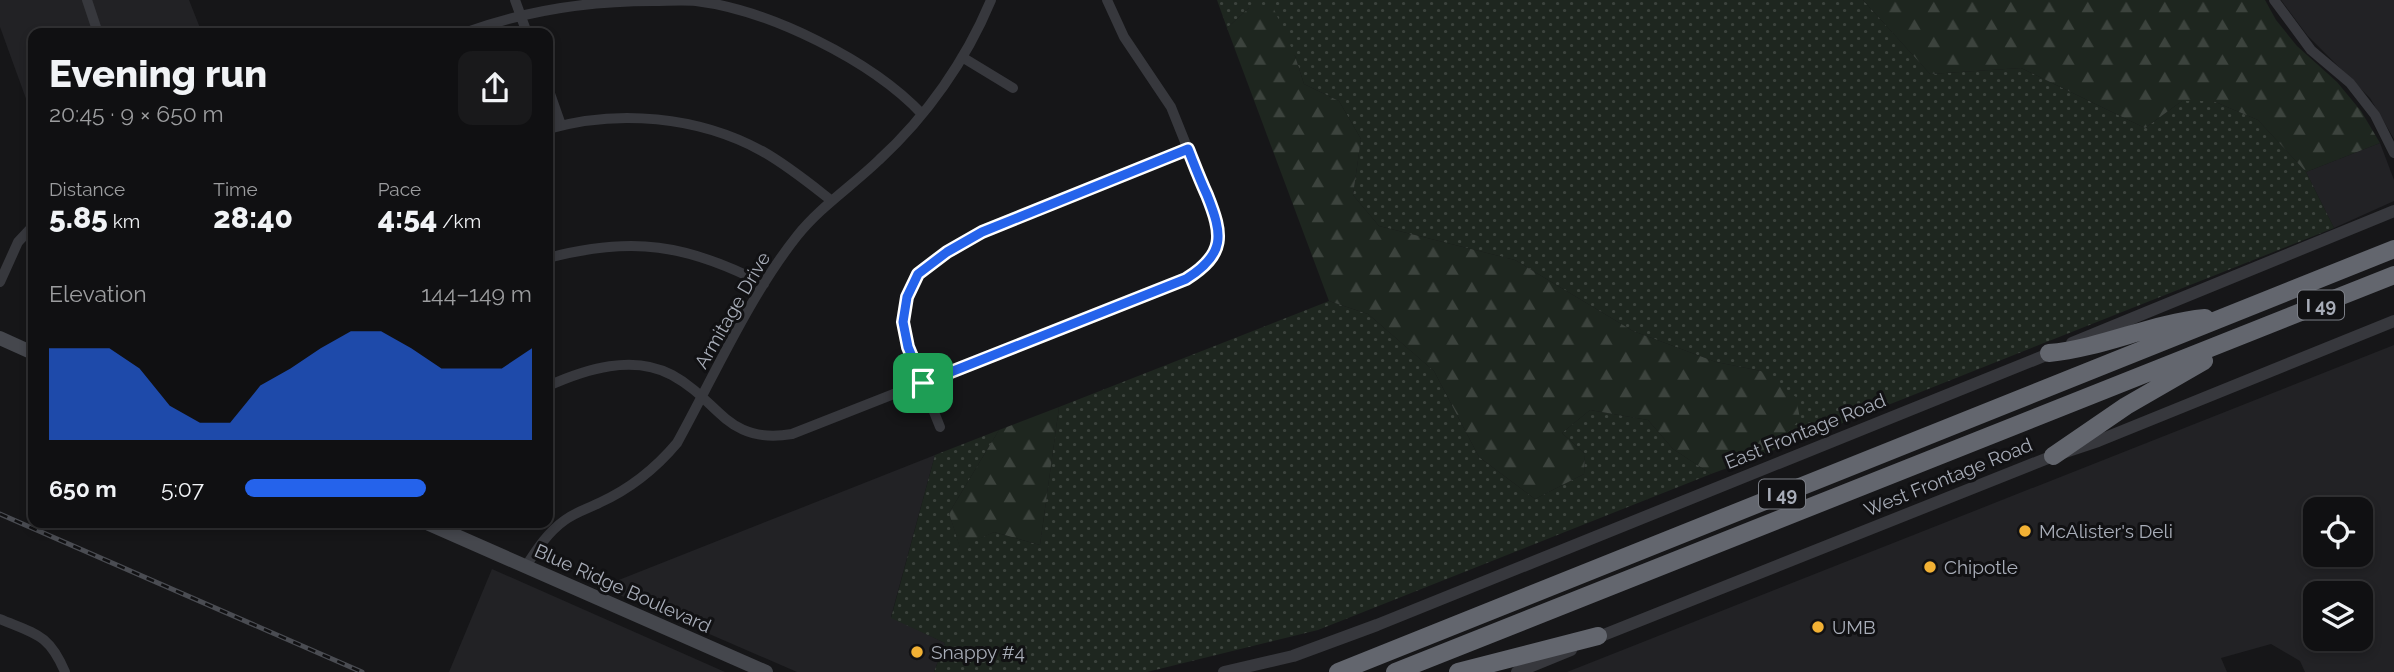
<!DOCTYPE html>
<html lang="en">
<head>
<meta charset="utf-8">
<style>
  :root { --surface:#101012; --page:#19191b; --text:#f1f3f6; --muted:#9c9d9f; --line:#303032; --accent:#2563eb }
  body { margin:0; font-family:Raleway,sans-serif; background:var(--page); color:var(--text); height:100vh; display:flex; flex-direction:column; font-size:26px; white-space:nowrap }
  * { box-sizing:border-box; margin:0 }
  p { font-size:23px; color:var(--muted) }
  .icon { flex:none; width:38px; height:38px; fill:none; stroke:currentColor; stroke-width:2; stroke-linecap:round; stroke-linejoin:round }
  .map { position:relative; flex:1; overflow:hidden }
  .drawer { position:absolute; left:28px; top:28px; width:525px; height:500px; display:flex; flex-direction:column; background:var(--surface); border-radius:14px; box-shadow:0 4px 10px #0003,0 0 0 2px var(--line) }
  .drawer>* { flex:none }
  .fabs { position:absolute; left:2303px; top:497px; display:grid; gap:14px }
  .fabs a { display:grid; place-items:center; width:70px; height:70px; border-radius:14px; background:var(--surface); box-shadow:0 4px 10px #0003,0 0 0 2px var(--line); font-size:35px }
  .pin { position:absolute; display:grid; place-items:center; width:60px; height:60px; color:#fff; margin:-30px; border-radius:14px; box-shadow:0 4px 10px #0006 }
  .round { display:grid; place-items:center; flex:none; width:74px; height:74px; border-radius:14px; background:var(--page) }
  .summary { display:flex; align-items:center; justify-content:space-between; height:119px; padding:0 21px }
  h1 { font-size:38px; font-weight:800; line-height:52px }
  .metrics { display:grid; grid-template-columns:repeat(3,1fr); gap:10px; height:119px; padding:7px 21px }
  .metrics div { display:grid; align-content:center }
  .metrics b { font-size:30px; font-weight:800 }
  .metrics small { font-size:19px; font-weight:400 }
  .metrics p { font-size:19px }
  .chart { height:196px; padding:14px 21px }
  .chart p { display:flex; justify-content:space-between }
  .chart svg { width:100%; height:126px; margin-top:7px; fill:var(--accent); opacity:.7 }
  ul { padding:0 21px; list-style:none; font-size:23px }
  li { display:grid; grid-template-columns:112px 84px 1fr; align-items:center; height:52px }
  li i { height:18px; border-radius:9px; background:var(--accent) }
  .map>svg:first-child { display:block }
</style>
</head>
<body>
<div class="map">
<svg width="2394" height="672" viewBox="0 0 2394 672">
  <defs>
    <pattern id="grass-dots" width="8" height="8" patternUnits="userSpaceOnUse" patternTransform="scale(1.75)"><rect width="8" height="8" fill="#1e261f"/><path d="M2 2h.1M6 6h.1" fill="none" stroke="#3c433d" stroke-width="1.8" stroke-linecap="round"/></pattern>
    <pattern id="forest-firs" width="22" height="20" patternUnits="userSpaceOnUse" patternTransform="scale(1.75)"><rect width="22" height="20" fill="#1e261f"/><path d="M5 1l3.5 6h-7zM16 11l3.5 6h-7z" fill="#3c433d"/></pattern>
  </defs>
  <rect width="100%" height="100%" fill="#161618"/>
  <path fill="#222225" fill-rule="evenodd" d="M 0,0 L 189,0 L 202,33 L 33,33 L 33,118 L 0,27 Z
    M 2281,0 L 2394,0 L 2394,139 L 2370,98 L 2307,35 Z
    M 2380,143 L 2394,180 L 2394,201 L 2334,228 L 2306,172 Z
    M 2394,345 L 2394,672 L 2305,672 L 2300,661 L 2271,644 L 2221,658 L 2227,672 L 1567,672 ZM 2361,509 L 2361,555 L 2315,555 L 2315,509 ZM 2361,593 L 2361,639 L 2315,639 L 2315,593 Z
    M 935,455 L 891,617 L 945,643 L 934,672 L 797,672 L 601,587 Z
    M 492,569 L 725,672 L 449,672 Z"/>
  <path fill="url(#grass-dots)" d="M 1217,0 L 1863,0 L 1930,74 L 2021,68 L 2145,128 L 2182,101 L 2213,101 L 2258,120 L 2306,172 L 2334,228 L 1757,457 L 1781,440 L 1761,371 L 1716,362 L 1633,331 L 1515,260 L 1379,226 L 1353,195 L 1361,139 L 1339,101 L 1304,84 L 1295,56 L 1249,8 L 1227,28 Z
    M 1329,301 L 1368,314 L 1434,371 L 1479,457 L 1535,499 L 1584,474 L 1585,454 L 1562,433 L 1590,410 L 1648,420 L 1673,449 L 1711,474 L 1318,630 L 1147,672 L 934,672 L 945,643 L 891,618 L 935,455 L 999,430 L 949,513 L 960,547 L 994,532 L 1040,545 L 1059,407 Z"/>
  <path fill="url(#forest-firs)" d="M 1863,0 L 2265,0 L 2276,20 L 2297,46 L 2337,82 L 2361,111 L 2380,143 L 2306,172 L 2258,120 L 2213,101 L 2182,101 L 2145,128 L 2021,68 L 1930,74 Z
    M 1273,7 L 1295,56 L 1304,84 L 1339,101 L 1361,139 L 1353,195 L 1379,226 L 1515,260 L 1633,331 L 1716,362 L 1761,371 L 1796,397 L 1800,419 L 1781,440 L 1757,457 L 1711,474 L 1673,449 L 1648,420 L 1590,410 L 1562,433 L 1585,454 L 1584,474 L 1535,499 L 1479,457 L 1434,371 L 1368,314 L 1329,301 L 1227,28 L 1249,8 Z
    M 1059,407 L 1040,545 L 994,532 L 960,548 L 949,513 L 999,430 Z"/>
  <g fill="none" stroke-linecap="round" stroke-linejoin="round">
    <path stroke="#37383d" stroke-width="10" d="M 87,0 L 96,27 L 96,33
      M 515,0 L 527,33
      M 2274,0 L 2311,50 L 2350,83 L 2375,115 L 2394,153
      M 464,33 C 524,11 589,1 653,1 C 667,1 682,0 696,1 C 769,10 871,60 922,114
      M 962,57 L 1013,88
      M 548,88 L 561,125
      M 548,129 C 617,109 698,116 762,151 C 787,165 809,183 832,201
      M 548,258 C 632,236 687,244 764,284
      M 0,282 L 18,242 L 33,226
      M 548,386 C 586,369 633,354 672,375 C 720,401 726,445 792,434 L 1186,279 L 1201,269 L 1211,258 L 1218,238 L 1218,224 L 1171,107 L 1124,37 L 1107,0
      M 940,427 L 908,347 L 903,322 L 907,297 L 918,274 L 947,252 L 982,232 L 1188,149
      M 526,566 C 537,549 548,532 565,520 C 576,512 587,509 599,503 C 630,489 656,468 677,443 C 714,376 750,295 797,236 C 820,207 852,186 879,160 C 927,116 966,60 991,0
      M 0,619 C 36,634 49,634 65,672"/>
    <path stroke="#37383d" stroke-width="12" d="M 2072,343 L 2394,211
      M 1591,640 L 2053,456 L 2098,441 L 2394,321
      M 1224,672 L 1293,656 L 1377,625 L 2056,351
      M 1517,672 L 1571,650"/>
    <path stroke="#45474d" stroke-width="14" d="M 0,338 L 33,353
      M 427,523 L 766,672"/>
    <path stroke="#63666e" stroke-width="18" d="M 2049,353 C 2103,348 2151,323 2205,318
      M 2053,456 L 2126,406 L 2204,361
      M 1338,672 L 2394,249
      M 1395,672 L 2394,275
      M 1458,672 L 1598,636"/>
    <defs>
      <path id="rail" d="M 0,514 L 362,672"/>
    </defs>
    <use href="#rail" stroke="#4a4c52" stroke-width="5"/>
    <use href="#rail" stroke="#111113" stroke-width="2.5" stroke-dasharray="8" stroke-linecap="butt"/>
  </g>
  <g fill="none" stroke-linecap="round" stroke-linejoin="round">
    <defs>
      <path id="route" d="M 1188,149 C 1194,164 1200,180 1207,195 C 1223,235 1226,254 1186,279 L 923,383 L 908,347 L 903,322 L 907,297 L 918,274 L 947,252 L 982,232 Z"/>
    </defs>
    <use href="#route" stroke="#fff" stroke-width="14"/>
    <use href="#route" stroke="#2563eb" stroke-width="9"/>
  </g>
  <g fill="#f2b134" stroke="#111113" stroke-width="2.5">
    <circle cx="2025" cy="531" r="7"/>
    <circle cx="1930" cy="567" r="7"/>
    <circle cx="1818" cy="627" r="7"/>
    <circle cx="917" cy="652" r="7"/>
  </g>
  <g text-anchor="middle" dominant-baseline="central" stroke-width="6" stroke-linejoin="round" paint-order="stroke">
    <g fill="#111113" stroke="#7b7e86" stroke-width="2">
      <rect x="2298" y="290.5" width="46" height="29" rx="5"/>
      <rect x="1759" y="479.5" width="46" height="29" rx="5"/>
    </g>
    <g font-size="18" font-weight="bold" fill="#a8adb8">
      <text x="2321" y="305">I 49</text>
      <text x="1782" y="494">I 49</text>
    </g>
    <g font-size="19" fill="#a8adb8" stroke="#111113">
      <text transform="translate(732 310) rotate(-60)">Armitage Drive</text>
      <text transform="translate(1805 431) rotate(-22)">East Frontage Road</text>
      <text transform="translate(1948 477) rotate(-22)">West Frontage Road</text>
      <text transform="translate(623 588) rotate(24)">Blue Ridge Boulevard</text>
    </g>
    <g font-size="19" fill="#a8adb8" stroke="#111113" text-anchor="start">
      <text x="2039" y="531">McAlister's Deli</text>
      <text x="1944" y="567">Chipotle</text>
      <text x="1832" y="627">UMB</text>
      <text x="931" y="652">Snappy #4</text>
    </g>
  </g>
</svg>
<div class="fabs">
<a><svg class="icon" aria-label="locate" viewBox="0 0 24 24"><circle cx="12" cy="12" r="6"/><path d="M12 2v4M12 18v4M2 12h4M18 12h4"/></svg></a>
<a><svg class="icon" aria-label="layers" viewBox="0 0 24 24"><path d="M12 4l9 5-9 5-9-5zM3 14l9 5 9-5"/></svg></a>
</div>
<div class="pin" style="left:923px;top:383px;background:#1e9e55"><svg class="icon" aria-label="arrive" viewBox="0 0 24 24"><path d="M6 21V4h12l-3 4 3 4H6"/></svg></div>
<section class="drawer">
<div class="summary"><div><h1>Evening run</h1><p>20:45 · 9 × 650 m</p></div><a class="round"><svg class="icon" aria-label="share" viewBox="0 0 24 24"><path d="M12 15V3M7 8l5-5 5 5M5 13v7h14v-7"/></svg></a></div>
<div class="metrics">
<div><p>Distance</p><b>5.85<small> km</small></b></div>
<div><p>Time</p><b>28:40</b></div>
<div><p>Pace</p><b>4:54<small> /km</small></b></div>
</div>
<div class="chart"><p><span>Elevation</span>144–149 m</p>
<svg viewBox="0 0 160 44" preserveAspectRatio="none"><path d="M0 44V12L10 12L20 12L30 19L40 32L50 38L60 38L70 25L80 19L90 12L100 6L110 6L120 12L130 19L140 19L150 19L160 12V44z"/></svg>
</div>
<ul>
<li><b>650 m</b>5:07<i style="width:63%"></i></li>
</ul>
</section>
</div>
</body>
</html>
